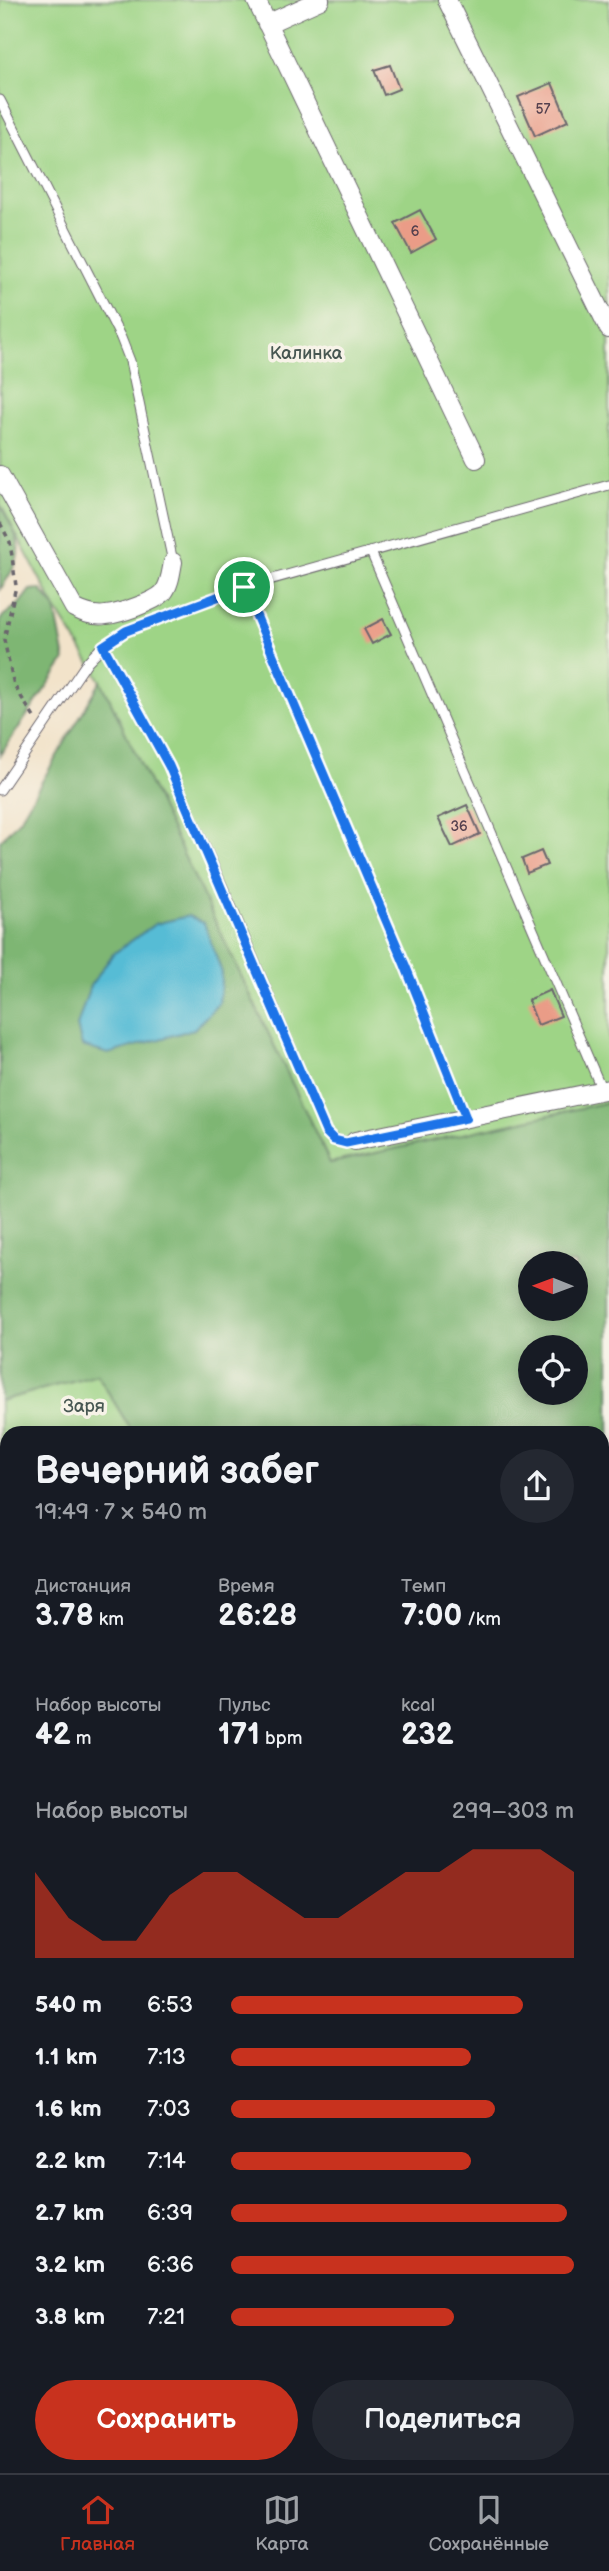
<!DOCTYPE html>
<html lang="ru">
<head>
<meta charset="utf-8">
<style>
  :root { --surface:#171b24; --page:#242831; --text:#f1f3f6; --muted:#9ea1a6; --line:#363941; --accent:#c8321e }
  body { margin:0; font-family:"Balsamiq Sans",sans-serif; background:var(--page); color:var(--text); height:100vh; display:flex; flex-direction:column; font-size:26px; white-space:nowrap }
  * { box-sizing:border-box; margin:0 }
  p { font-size:23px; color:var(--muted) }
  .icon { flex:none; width:38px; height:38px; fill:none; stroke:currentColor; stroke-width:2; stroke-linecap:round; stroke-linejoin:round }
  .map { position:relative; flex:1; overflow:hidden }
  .drawer { position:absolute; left:0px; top:1426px; width:609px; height:1048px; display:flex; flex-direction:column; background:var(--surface); border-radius:21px 21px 0 0; box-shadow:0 4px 18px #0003 }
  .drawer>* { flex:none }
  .needle { width:46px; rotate:271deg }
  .fabs { position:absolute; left:518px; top:1251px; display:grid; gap:14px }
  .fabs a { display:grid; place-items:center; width:70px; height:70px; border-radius:50%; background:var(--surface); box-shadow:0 4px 18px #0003; font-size:35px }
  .pin { position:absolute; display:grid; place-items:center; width:60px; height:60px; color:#fff; margin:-30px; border:4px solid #fff; border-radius:50%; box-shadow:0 2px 7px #0007 }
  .round { display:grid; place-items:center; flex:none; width:74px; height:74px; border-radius:37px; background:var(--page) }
  .summary { display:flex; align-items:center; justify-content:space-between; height:119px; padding:0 35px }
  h1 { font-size:38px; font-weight:800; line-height:52px }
  .stats { display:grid; grid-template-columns:repeat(3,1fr); gap:10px; height:119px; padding:7px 35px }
  .stats div { display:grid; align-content:center }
  .stats b { font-size:30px; font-weight:800 }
  .stats small { font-size:19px; font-weight:400 }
  .stats p { font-size:19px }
  .chart { height:196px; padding:14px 35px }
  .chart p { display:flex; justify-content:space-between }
  .chart svg { width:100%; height:126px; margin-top:7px; fill:var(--accent); opacity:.7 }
  .button { display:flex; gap:14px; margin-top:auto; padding:14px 35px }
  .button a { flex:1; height:80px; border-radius:42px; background:var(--accent); color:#fff; font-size:28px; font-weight:800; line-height:80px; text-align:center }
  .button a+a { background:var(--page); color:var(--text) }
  ul { padding:0 35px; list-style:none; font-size:23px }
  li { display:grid; grid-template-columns:112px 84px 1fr; align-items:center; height:52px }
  li i { height:18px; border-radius:9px; background:var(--accent) }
  .tab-bar { display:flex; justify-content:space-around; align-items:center; height:98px; border-top:2px solid var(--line); background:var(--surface); font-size:19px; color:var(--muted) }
  .tab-bar a { display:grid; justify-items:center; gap:4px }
  .tab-bar .current { color:var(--accent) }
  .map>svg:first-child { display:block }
</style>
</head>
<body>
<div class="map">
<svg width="609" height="2473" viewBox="0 0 609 2473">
  <rect width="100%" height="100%" fill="#f7f3e8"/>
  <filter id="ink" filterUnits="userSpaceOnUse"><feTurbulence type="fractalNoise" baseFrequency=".0143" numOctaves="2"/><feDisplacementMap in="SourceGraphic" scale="14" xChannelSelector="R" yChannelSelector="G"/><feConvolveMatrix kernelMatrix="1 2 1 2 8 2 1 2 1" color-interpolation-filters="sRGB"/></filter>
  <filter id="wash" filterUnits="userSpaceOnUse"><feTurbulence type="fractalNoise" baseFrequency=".00686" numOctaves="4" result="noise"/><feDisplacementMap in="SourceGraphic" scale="28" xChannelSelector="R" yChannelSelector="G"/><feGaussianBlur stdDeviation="1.57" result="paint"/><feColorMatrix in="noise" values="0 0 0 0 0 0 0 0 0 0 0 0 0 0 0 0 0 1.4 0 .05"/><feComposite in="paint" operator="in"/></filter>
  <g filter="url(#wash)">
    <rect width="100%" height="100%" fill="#f2e3ca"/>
    <path fill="#9ed486" stroke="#607b60" stroke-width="2" d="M 0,0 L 609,0 L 609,1102 L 330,1163 L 101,681 L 55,607 L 0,504 Z
      M 97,1374 L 133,1433 L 7,1433 L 7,1969 L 0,1974 L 0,1401 Z"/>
    <path fill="#7eb673" stroke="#506c57" stroke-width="2" fill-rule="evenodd" d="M 0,504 C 21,545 28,549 0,590 Z
      M 40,589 L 55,607 L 65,660 L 0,755 L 0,621 L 3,616 L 19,604 L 30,590 Z
      M 101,681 L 330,1163 L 609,1102 L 609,1947 L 602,1942 L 602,1433 L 133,1433 L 97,1374 L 0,1401 L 0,841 L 20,819 ZM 530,1264 L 576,1264 L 576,1309 L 530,1309 ZM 530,1348 L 576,1348 L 576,1393 L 530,1393 Z"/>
    <path fill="#57bcd5" stroke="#3c6f88" stroke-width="2" d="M 188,916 L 204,923 L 222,973 L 219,1003 L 194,1029 L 108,1054 L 82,1046 L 77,1026 L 90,986 L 113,954 L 155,924 Z"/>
    <g id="blocks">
      <path fill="#ea9c87" d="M 390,65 L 399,89 L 384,95 L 374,70 Z
        M 552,83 L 568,121 L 535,136 L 518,97 Z
        M 420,210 L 436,239 L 411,253 L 395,223 Z
        M 383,619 L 391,634 L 372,644 L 364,629 Z
        M 467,805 L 480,834 L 452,847 L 438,818 Z
        M 541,851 L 547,865 L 527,873 L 522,859 Z
        M 550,990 L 561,1016 L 538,1025 L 528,1000 Z"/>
    </g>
  </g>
  <g filter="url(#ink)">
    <use href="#blocks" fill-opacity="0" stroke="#6b666d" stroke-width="2"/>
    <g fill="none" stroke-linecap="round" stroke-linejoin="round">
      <defs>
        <path id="service" d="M 0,100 L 121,338 L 130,361 L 173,562
          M 371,552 L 602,1090
          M 244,587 L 405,965 L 466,1118
          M 103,646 L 169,766 L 232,908 L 326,1132 C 335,1141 342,1144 355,1141
          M 0,790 L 88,661 L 103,646 L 126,631 L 244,587 L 609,485
          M 0,1518 L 7,1531
          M 0,1744 L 7,1740"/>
        <path id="minor" d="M 256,0 L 476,459
          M 447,0 L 609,329
          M 267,24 L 320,0
          M 0,475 L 74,608 C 84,613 94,617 106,615 C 119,614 154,602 163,593 C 170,585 171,572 173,562
          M 355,1141 L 609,1089
          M 0,2188 L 7,2184
          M 0,2395 L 7,2391
          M 170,2473 L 179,2468"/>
      </defs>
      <use href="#service" stroke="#6b666d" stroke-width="11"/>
      <use href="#minor" stroke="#6b666d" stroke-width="20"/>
      <path stroke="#6b666d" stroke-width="3.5" stroke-dasharray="5 5" stroke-linecap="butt" d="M 0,523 L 10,542 L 16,586 L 4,640 L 14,685 L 35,719"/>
      <use href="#service" stroke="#fff" stroke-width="9"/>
      <use href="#minor" stroke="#fff" stroke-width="18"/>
    </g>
  </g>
  <g fill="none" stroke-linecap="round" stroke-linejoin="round" filter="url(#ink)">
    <defs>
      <path id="route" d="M 244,587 L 405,965 L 466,1118 L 346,1143 L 334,1140 L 326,1132 L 169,766 L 103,646 L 126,631 Z"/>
    </defs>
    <use href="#route" stroke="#fff" stroke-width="14"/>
    <use href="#route" stroke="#1a73e8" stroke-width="9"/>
  </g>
  <g text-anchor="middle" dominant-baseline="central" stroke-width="7" stroke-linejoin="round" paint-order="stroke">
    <g font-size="14" fill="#54404e">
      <text x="543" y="109">57</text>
      <text x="415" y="231">6</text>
      <text x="459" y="826">36</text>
    </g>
    <g font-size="18" fill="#475752" stroke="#f7f3e8">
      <text x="306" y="353">Калинка</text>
      <text x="84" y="1406">Заря</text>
    </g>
  </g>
</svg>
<div class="fabs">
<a><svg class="needle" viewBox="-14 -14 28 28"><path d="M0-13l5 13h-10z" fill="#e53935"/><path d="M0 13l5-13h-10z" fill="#9ea1a6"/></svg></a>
<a><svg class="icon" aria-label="locate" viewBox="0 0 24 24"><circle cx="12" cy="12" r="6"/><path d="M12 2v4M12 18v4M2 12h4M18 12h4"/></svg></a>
</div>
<div class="pin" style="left:244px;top:587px;background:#1e9e55"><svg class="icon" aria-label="arrive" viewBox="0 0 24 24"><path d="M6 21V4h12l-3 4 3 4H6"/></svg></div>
<section class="drawer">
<div class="summary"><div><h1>Вечерний забег</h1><p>19:49 · 7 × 540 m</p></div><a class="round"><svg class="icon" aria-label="share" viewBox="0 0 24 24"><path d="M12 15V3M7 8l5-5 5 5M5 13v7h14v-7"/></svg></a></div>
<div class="stats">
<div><p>Дистанция</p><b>3.78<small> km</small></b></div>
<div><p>Время</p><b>26:28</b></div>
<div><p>Темп</p><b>7:00<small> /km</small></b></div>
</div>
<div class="stats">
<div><p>Набор высоты</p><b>42<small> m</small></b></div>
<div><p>Пульс</p><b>171<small> bpm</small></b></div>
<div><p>kcal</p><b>232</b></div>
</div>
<div class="chart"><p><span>Набор высоты</span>299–303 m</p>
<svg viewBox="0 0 160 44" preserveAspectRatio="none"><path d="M0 44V14L10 30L20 38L30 38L40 22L50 14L60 14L70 22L80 30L90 30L100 22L110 14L120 14L130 6L140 6L150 6L160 14V44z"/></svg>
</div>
<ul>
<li><b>540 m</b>6:53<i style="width:85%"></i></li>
<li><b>1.1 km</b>7:13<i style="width:70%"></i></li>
<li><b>1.6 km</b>7:03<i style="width:77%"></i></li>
<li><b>2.2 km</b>7:14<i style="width:70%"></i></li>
<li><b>2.7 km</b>6:39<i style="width:98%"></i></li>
<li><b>3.2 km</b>6:36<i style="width:100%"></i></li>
<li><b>3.8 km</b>7:21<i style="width:65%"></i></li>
</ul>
<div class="button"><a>Сохранить</a><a>Поделиться</a></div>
</section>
</div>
<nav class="tab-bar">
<a class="current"><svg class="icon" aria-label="home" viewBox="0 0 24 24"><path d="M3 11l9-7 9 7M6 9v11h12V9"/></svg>Главная</a>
<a><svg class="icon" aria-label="map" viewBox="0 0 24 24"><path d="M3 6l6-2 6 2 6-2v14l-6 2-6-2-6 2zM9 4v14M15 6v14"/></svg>Карта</a>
<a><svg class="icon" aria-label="saved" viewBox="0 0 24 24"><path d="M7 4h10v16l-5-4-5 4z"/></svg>Сохранённые</a>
</nav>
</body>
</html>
